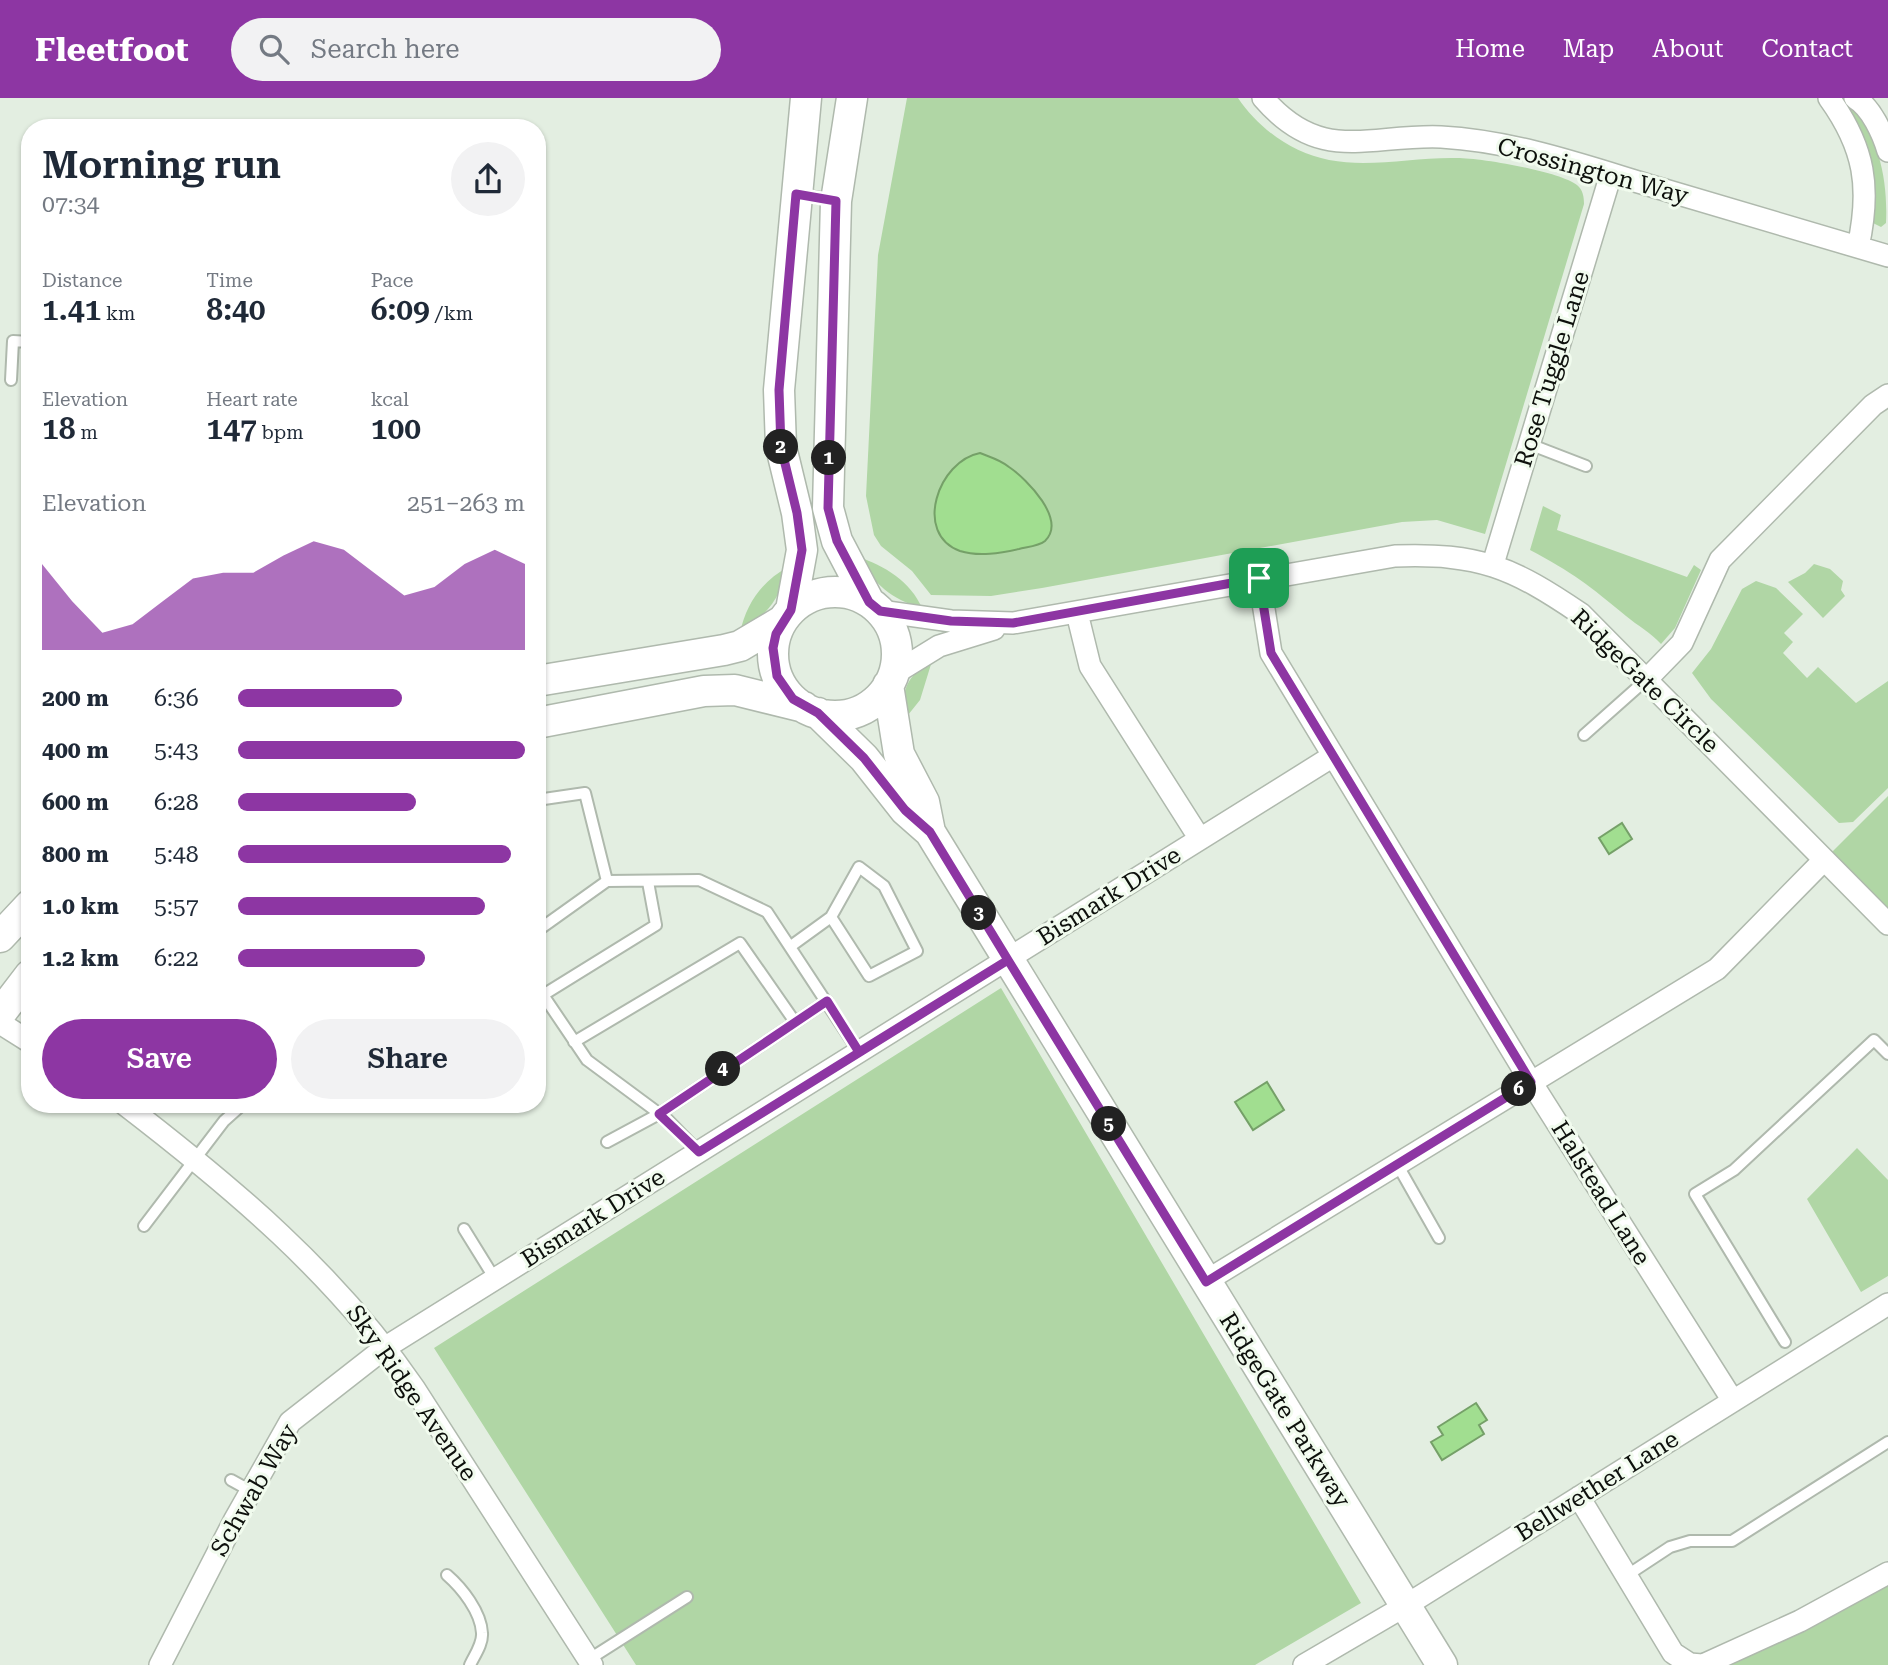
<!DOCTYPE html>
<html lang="en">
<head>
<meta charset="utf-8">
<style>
  :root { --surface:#fff; --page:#f2f2f3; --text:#1f2937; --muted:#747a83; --accent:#8d36a3 }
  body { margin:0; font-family:"Roboto Serif",serif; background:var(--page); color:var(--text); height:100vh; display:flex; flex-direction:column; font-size:26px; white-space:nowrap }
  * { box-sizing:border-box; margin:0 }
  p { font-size:23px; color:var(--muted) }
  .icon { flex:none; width:38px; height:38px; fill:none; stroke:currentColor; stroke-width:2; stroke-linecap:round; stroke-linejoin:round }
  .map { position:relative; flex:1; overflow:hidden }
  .details { position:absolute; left:21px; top:21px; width:525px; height:994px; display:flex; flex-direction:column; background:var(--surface); border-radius:28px; box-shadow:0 2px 5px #0004 }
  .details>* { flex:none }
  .pin { position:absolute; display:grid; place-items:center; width:60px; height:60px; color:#fff; margin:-30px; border-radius:14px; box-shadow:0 4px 10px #0006 }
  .km { position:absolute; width:35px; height:35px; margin:-18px; border-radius:50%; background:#222; color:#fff; font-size:19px; line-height:35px; text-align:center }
  .round { display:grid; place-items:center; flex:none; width:74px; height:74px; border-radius:37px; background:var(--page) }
  .overview { display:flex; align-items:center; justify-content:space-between; height:119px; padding:0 21px }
  h1 { font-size:38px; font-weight:600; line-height:52px }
  .figures { display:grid; grid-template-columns:repeat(3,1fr); gap:10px; height:119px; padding:7px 21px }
  .figures div { display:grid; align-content:center }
  .figures b { font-size:30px; font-weight:600 }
  .figures small { font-size:19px; font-weight:400 }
  .figures p { font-size:19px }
  .chart { height:196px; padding:14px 21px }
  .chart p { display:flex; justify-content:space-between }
  .chart svg { width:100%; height:126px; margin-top:7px; fill:var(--accent); opacity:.7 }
  .action { display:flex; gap:14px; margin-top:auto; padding:14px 21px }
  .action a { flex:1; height:80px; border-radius:42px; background:var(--accent); color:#fff; font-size:28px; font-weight:600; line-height:80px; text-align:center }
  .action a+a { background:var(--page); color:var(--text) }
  ul { padding:0 21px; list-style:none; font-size:23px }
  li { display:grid; grid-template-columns:112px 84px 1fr; align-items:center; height:52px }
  li i { height:18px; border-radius:9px; background:var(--accent) }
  header { display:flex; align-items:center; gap:42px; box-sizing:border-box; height:98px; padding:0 35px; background:var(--accent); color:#fff }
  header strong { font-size:33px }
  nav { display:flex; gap:38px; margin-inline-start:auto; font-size:24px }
  .search { width:490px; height:63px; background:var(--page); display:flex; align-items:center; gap:18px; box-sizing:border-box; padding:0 24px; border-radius:38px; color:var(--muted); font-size:26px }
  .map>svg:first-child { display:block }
</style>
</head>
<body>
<header>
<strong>Fleetfoot</strong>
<div class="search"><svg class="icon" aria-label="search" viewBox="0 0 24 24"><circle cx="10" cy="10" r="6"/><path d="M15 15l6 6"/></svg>Search here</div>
<nav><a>Home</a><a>Map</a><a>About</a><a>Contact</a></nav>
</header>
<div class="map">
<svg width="1888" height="1567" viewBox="0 0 1888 1567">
  <rect width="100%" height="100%" fill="#e3eee1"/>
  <path fill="#b0d6a5" d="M 907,0 L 1238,0 C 1258,30 1292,55 1329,62 C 1371,70 1414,59 1457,60 C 1481,60 1558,73 1577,87 C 1583,92 1584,99 1584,106 L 1485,436 L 1437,422 L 1402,424 L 1042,490 L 991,498 L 931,497 L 912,473 L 881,448 L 874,437 L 866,398 L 878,157 Z
    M 1853,8 C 1879,42 1888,81 1886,125 L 1881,129 L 1873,125 L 1848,11 Z
    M 1543,408 L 1561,417 L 1557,432 L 1687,479 L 1694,467 L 1701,472 L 1675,530 L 1661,546 C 1650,534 1638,528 1626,518 C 1590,488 1572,474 1530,452 Z
    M 858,459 C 884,467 911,484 922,510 C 890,501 875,486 858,459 Z
    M 1814,466 L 1830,471 L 1843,483 L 1841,492 L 1845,498 L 1823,520 L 1788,484 L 1805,475 Z
    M 788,469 C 778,504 769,514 740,535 C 746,506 762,483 788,469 Z
    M 1756,483 L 1776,490 L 1803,516 L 1784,535 L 1793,544 L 1783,555 L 1807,580 L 1818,569 L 1856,605 L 1888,583 L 1888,690 L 1853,724 L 1839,725 L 1711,601 L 1692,575 L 1711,551 L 1742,491 Z
    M 932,563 L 920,602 L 904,622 C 902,592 905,579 932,563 Z
    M 1888,698 L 1888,826 L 1824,762 Z
    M 1001,890 L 1361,1505 L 1255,1567 L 636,1567 L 434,1250 Z
    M 1857,1050 L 1888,1082 L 1888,1178 L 1861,1194 L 1807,1101 Z
    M 1888,1475 L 1888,1567 L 1703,1567 Z"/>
  <path fill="#a1de90" stroke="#75a068" stroke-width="2" d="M 980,355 C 990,359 1001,362 1009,369 C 1027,381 1067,422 1045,443 C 1039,448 1027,449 1019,451 C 1001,455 979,459 960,453 C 913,436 938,363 980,355 Z
    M 1622,725 L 1632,741 L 1609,756 L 1599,740 Z
    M 1267,984 L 1284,1012 L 1253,1032 L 1235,1004 Z
    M 1476,1305 L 1487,1322 L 1479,1327 L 1484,1336 L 1442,1362 L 1431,1344 L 1443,1337 L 1438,1329 Z"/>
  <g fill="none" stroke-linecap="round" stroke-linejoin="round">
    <defs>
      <path id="lane" d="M 797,96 L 833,102
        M 11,282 L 13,243 L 30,244
        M 1529,346 L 1586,368
        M 1584,637 L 1647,581
        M 537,702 L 585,695 L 607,783 L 699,782 L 767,814 L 859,954
        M 537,833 L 607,783
        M 791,848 L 831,819 L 859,769 L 884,788 L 917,853 L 869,878 L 831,819
        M 537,888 L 587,962 L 668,1022 L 699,1054
        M 543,897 L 656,827 L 648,784
        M 574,944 L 740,845 L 795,924
        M 607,1044 L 659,1016 L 827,903
        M 1397,1066 L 1439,1140
        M 144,1128 L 224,1023 L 243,1006
        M 464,1131 L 495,1181
        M 1785,1244 L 1695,1096 L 1734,1072 L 1874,942 L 1888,956
        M 231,1382 L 251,1393
        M 447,1477 C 462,1490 481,1514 482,1535 C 483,1546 474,1558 470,1567
        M 1626,1478 L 1670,1449 L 1690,1443 L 1732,1443 L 1888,1344
        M 588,1562 L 687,1499"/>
      <path id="street" d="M 1263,0 C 1321,67 1368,36 1441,39 C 1513,43 1579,66 1648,87 C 1728,110 1808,134 1888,158
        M 1829,0 C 1865,50 1871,90 1858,149
        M 1855,0 C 1871,9 1883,36 1888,53
        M 1493,466 L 1611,76
        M 1259,480 L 1271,555 L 1531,984 L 1733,1303
        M 880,513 L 951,523 L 1013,525 L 1395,458 C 1479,455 1512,469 1581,516 L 1888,826
        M 1077,515 L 1090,568 L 1200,741
        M 892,577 L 939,548 L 994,531
        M 1647,581 L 1682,545 L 1720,462 L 1873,307 L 1888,297
        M 0,925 L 30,944
        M 124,1006 C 232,1089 336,1176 414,1290 L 592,1567
        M 1206,1183 L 1717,871 L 1824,762
        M 1579,1399 L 1673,1555 L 1690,1566 L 1702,1567
        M 160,1567 L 234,1423 L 290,1324 L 386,1249 L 1333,658
        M 1304,1567 L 1405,1508 L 1888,1206
        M 1703,1567 L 1800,1523 L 1888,1475"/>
      <path id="secondary" d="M 852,0 L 836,103 L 828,410 L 837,443 L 869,504
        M773 556a62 62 0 1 1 124 0a62 62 0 1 1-124 0Z
        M 791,512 L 802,452 L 797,415 L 781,349 L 779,292 L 806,0
        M 537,583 L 724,552 L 740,548 L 782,523
        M 888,587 L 899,656 L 924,704 L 930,734
        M 818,615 L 864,660 L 905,712 L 930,734 L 1442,1567
        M 537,625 L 704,593 L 735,592 L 804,609
        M 0,839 L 30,807
        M 0,916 L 30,877"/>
    </defs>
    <use href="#lane" stroke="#afb9ad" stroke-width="14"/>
    <use href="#street" stroke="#afb9ad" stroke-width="24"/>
    <use href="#secondary" stroke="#afb9ad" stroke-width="33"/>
    <use href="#lane" stroke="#fff" stroke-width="10"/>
    <use href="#street" stroke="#fff" stroke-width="21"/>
    <use href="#secondary" stroke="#fff" stroke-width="30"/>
  </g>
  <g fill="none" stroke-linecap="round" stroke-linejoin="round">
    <defs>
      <path id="route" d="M 1259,480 L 1013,525 L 951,523 L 880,513 L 869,504 L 837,443 L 828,410 L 836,103 L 796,96 L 779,292 L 781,349 L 797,415 L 802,452 L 791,512 L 776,536 L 773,550 L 777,578 L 793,601 L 818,615 L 864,660 L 905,712 L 930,734 L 1008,862 L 699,1054 L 659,1016 L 827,903 L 859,954 L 1008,862 L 1206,1184 L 1531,984 L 1271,555 L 1259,480"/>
    </defs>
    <use href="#route" stroke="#fff" stroke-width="14"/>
    <use href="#route" stroke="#8d36a3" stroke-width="9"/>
  </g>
  <g text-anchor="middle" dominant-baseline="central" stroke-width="6" stroke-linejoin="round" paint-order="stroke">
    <g font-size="24" fill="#0d100c" stroke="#f1fbee">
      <text transform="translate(1593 73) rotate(15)">Crossington Way</text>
      <text transform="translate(1552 271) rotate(-73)">Rose Tuggle Lane</text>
      <text transform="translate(1645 583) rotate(44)">RidgeGate Circle</text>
      <text transform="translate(1109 798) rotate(-32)">Bismark Drive</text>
      <text transform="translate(1601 1095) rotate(58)">Halstead Lane</text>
      <text transform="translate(593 1120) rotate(-32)">Bismark Drive</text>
      <text transform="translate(412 1295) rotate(55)">Sky Ridge Avenue</text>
      <text transform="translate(1285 1312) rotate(58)">RidgeGate Parkway</text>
      <text transform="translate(1597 1388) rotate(-32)">Bellwether Lane</text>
      <text transform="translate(254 1392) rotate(-60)">Schwab Way</text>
    </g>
  </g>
</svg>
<div class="pin" style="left:1259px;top:480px;background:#1e9e55"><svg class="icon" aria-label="arrive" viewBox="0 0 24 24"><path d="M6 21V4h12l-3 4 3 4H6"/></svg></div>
<b class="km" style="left:829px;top:360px">1</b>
<b class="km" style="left:781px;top:349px">2</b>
<b class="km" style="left:979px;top:815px">3</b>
<b class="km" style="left:723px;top:971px">4</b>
<b class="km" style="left:1109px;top:1026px">5</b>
<b class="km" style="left:1519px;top:991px">6</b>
<section class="details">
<div class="overview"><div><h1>Morning run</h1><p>07:34</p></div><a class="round"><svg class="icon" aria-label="share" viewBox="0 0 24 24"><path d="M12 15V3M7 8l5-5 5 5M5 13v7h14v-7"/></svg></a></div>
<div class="figures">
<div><p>Distance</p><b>1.41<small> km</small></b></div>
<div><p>Time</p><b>8:40</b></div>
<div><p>Pace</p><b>6:09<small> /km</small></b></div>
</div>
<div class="figures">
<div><p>Elevation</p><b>18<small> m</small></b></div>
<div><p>Heart rate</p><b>147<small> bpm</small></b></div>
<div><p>kcal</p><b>100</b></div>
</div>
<div class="chart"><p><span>Elevation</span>251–263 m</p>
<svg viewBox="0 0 160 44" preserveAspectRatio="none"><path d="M0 44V14L10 27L20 38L30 35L40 27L50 19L60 17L70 17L80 11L90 6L100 9L110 17L120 25L130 22L140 14L150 9L160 14V44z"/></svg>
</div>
<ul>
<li><b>200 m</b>6:36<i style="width:57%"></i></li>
<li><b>400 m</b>5:43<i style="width:100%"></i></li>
<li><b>600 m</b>6:28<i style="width:62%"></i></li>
<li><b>800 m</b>5:48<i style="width:95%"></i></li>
<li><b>1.0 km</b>5:57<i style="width:86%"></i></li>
<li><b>1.2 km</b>6:22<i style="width:65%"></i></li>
</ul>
<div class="action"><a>Save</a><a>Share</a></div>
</section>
</div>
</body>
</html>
